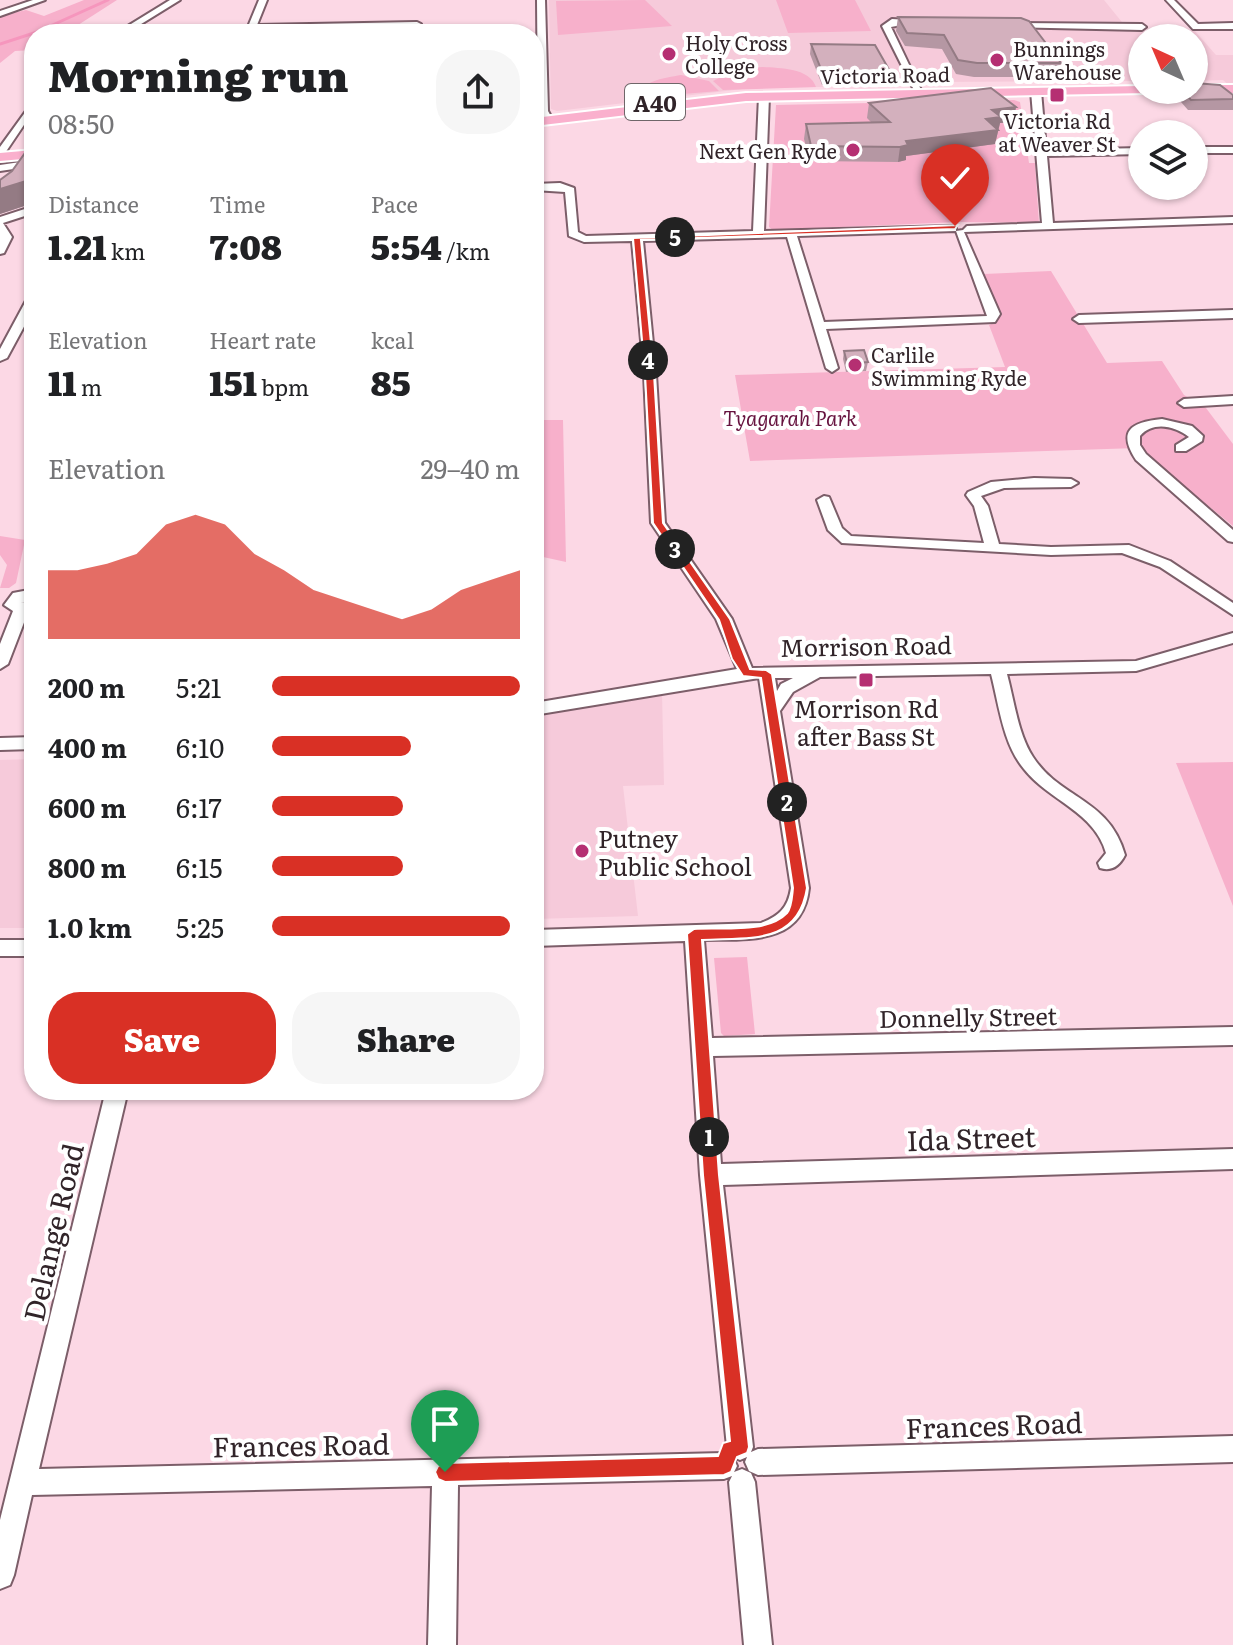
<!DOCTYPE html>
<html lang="en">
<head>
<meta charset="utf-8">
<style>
  :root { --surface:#fff; --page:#f6f6f6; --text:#202124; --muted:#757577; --accent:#d93025 }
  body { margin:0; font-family:Literata,serif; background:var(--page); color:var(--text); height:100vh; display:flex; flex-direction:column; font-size:30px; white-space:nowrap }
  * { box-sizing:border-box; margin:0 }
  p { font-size:26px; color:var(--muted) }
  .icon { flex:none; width:44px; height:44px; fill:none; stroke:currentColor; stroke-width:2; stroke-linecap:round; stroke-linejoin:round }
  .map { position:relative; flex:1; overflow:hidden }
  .side { position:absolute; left:24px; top:24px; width:520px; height:1076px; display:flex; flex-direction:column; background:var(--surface); border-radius:32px; box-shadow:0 2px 6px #0004 }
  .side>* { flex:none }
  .needle { width:52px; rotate:316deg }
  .tools { position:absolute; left:1128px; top:24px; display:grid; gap:16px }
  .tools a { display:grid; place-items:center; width:80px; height:80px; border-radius:50%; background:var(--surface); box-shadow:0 2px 6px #0004; font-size:40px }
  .pin { position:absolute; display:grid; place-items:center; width:68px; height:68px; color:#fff; margin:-82px -34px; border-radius:50% 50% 50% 0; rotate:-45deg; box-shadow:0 0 8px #0007 }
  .pin .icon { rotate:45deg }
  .km { position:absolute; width:40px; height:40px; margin:-20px; border-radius:50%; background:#222; color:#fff; font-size:22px; line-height:40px; text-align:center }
  .round { display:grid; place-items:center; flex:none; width:84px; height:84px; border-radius:32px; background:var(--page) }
  .head { display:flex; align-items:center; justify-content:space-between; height:136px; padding:0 24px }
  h1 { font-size:44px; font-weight:800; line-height:60px }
  .figures { display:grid; grid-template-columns:repeat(3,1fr); gap:12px; height:136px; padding:8px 24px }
  .figures div { display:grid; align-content:center }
  .figures b { font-size:34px; font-weight:800 }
  .figures small { font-size:22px; font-weight:400 }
  .figures p { font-size:22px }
  .chart { height:224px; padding:16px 24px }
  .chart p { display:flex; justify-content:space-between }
  .chart svg { width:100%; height:144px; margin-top:8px; fill:var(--accent); opacity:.7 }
  .cta { display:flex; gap:16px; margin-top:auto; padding:16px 24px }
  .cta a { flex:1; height:92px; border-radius:32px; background:var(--accent); color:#fff; font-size:32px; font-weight:800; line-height:92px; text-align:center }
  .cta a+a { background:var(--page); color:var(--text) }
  ul { padding:0 24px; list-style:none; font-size:26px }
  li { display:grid; grid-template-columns:128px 96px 1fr; align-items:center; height:60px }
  li i { height:20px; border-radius:10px; background:var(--accent) }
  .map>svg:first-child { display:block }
</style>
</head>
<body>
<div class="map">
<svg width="1233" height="1645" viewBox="0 0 1233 1645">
  <rect width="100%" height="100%" fill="#fcd8e5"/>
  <path fill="#f6cada" d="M 549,0 L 1104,0 L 1130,32 L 1194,30 L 1216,55 L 1233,55 L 1233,89 L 1223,80 L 1194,81 L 1194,38 L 1142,38 L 1142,81 L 930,82 L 897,86 L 751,88 L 557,111 L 551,109 Z
    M 662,692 L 664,785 L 623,786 L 638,916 L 534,919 L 534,715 Z
    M 34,759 L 34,909 L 28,928 L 0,928 L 0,760 Z"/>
  <path fill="#f7b0cb" d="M 84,0 L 117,0 L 64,34 L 34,34 L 34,50 L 15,51 L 0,63 L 0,16 L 26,10 L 44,16 Z
    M 645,0 L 672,26 L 558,35 L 556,1 Z
    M 776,0 L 855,0 L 871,31 L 788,33 Z
    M 763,67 C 780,68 810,68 816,87 L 723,90 L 713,81 L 721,77 L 719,71 L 723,69 Z
    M 681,75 L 709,81 L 719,91 L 635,98 C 641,81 664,78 681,75 Z
    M 1014,100 L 1020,102 L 1029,163 L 1035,163 L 1039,223 L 958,222 L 773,230 L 769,227 L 776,105 Z
    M 1051,271 L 1107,363 L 1162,361 L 1184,395 L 1206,408 L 1233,444 L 1233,526 L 1137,448 L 750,461 L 735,375 L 1005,367 L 989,325 L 996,322 L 999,312 L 984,274 Z
    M 534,420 L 563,420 L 566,562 L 534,555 Z
    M 0,536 L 25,540 L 16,583 L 9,588 L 0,588 L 7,565 L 0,555 Z
    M 1233,762 L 1233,906 L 1176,763 Z
    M 747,957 L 755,1034 L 724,1036 L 721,1033 L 714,958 Z"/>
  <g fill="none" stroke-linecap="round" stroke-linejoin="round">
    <path stroke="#f696bd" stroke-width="3" d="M 0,44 L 37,32 L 108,0"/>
    <defs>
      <path id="minor" d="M 33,0 L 45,0 L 0,16 L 0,11 Z
        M 170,0 L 180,0 L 125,34 L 118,32 Z
        M 259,0 L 267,0 L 257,25 L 417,22 L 421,24 L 417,26 L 255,30 L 253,34 L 245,34 Z
        M 537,0 L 545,0 L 548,111 L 553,120 L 548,123 L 538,111 Z
        M 1166,0 L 1174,0 L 1198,24 L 1233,23 L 1233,29 L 1193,29 Z
        M 892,19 L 923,21 L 891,27 L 923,94 L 915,92 L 882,26 Z
        M 1009,23 L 1142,24 L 1146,27 L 1142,30 L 1006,27 Z
        M 1036,88 L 1041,91 L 1046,150 L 1142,148 L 1142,154 L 1047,156 L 1053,223 L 1233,217 L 1233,223 L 964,232 L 1000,314 L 995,322 L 826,329 L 838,368 L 832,372 L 826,368 L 787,237 L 643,241 L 656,374 L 665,523 L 732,619 L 752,668 L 1136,661 L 1233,633 L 1233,643 L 1136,671 L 1007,674 C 1014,700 1018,734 1033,757 C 1060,799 1109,798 1125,855 C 1120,865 1112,872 1100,868 L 1098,863 L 1106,853 C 1095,812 1048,800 1024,769 C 1003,744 999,705 991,674 L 820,677 L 793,692 L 780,711 L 809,888 C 803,946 747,939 704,940 L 712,1038 L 1233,1027 L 1233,1045 L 713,1056 L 721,1164 L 1233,1149 L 1233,1169 L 723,1185 L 753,1447 L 751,1452 L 758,1449 L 1233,1436 L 1233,1462 L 758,1475 L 749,1471 L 745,1462 L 747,1457 L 740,1460 L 733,1457 L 737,1466 L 734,1472 L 742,1469 L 751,1473 L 755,1482 L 772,1645 L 744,1645 L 729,1482 L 732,1476 L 724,1479 L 458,1485 L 456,1645 L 428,1645 L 432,1486 L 32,1495 L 14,1575 L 10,1585 L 0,1589 L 0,1520 L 106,1090 L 128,1090 L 39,1469 L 724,1453 L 731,1456 L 727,1447 L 700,1175 L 685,941 L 534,946 L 534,930 L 761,923 C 779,916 788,908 791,888 L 759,678 L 534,715 L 534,703 L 737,669 L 716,619 L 651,523 L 644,374 L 632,241 L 584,242 L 569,236 L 565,192 L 534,190 L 534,184 L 560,183 L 574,188 L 578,232 L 586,236 L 753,231 L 759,96 L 764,93 L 769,96 L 764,231 L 952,226 L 956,227 L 956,231 L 963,230 L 967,226 L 1042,223 L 1031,91 ZM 956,231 L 987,316 L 824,322 L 797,236 ZM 775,678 L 793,678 L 781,684 L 777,691 Z
        M 34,100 L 34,110 L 3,156 L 0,157 L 0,147 Z
        M 1194,147 L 1233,147 L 1233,153 L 1194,153 Z
        M 34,160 L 34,166 L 0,171 L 0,165 Z
        M 34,206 L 34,213 L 3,223 L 12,237 L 4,253 L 0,254 L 0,217 Z
        M 34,294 L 34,308 L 7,358 L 0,361 L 0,349 L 28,297 Z
        M 1233,310 L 1233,318 L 1079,323 L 1073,319 L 1079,315 Z
        M 1233,396 L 1233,404 L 1184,407 L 1178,403 L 1184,399 Z
        M 1162,419 L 1192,426 L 1203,436 L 1202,441 L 1186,451 L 1176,451 L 1176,445 L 1189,437 C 1175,426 1153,421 1140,436 L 1140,445 L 1146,454 L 1233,530 L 1233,542 L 1228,541 L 1136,460 C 1117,431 1131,422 1162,419 Z
        M 1034,478 L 1071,479 L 1078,483 L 1071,487 L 1004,488 L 981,496 L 988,506 L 999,544 L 1051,547 L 1129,545 L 1170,561 L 1233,603 L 1233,615 L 1160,567 L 1122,553 L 1051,555 L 842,543 L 828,530 L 817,500 L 824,496 L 829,497 L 842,528 L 851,536 L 984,543 L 974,506 L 966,495 L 968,492 L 991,482 Z
        M 34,589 L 34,599 L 21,603 L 34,600 L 34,610 L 28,612 L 8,664 L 0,669 L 0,644 L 13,611 L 4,605 L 13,593 Z
        M 34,737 L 34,749 L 0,750 L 0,738 Z
        M 0,940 L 34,940 L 34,956 L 0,956 Z"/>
      <path id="highway" d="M 1194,85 L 1233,85 L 1233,93 L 1189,92 L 1194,90 Z
        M 1142,86 L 1142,90 L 1149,90 L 1147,93 L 746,101 L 534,126 L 534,118 L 746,93 Z
        M 34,150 L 34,158 L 0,161 L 0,153 Z"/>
    </defs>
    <use href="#minor" stroke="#7c5e69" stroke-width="4"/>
    <use href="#highway" stroke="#fff" stroke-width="4"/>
    <use href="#minor" fill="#fff" fill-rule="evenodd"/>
    <use href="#highway" fill="#fab0cd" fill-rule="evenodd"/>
  </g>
  <path fill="#b597a3" d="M 898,17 L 1061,63 L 1058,77 L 974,77 L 956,74 L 942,49 L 905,46 L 896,31 Z
    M 811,44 L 891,73 L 889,84 L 822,85 L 810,54 Z
    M 1175,90 L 1194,90 L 1233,95 L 1233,110 L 1188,110 L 1174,94 Z
    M 869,103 L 1016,107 L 1013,122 L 1000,123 L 995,144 L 906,156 L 906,160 L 898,162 L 810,161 L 804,139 L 806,124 L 872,123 L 867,118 Z
    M 34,146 L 34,203 L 0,214 L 0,180 L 12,171 Z
    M 844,351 L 868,362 L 866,371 L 846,372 L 843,359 Z"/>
  <path fill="#947b84" d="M 1016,107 L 1013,122 L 1000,123 L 995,144 L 906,156 L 906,160 L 898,162 L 900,147 L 906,141 L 992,110 Z
    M 26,181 L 33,203 L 0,214 L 0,189 Z"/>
  <path fill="#d3b0bd" stroke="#947b84" stroke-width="2" d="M 898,17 L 1021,18 L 1029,21 L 1061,63 L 977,63 L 958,60 L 944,35 L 907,33 Z
    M 811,44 L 875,45 L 891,73 L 823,74 Z
    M 1194,83 L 1220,85 L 1233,95 L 1233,99 L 1191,100 L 1183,90 L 1194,90 Z
    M 991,88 L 1016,107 L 992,110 L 1001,117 L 986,119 L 998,130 L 906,141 L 908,145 L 900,147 L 811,146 L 806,124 L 890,122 L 869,103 Z
    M 30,146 L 34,146 L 34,181 L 33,182 L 26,181 L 0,189 L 0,180 L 12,171 Z
    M 864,350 L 868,362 L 847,363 L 844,351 Z"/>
  <path fill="#d93025" stroke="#fff" stroke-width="2" d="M 958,225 L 955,229 L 641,240 L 654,374 L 663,523 L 730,619 L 750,669 L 766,670 L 772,674 L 807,888 C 798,946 748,937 702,940 L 719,1175 L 749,1447 L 747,1453 L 737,1457 L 731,1472 L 724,1475 L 445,1482 L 438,1479 L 435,1472 L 438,1466 L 445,1463 L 718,1456 L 723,1443 L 730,1441 L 703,1175 L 687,934 L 694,929 C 721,927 767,934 787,913 C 792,907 792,896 793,888 L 761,678 L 743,676 L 732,659 L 719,620 L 653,523 L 645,374 L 633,238 Z"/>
  <g fill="#b52f72" stroke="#fff" stroke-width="3">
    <circle cx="669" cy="54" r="8"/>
    <circle cx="997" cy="60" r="8"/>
    <rect x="1049" y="87" width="16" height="16" rx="4"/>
    <circle cx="853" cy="150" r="8"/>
    <circle cx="855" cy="365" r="8"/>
    <rect x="858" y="672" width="16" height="16" rx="4"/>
    <circle cx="582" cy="851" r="8"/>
  </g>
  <g text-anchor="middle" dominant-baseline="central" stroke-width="8" stroke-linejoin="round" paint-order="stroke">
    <g font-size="20" fill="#312429" stroke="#fff" text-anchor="start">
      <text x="685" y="42">Holy Cross<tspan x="685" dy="23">College</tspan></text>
      <text x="1013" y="48">Bunnings<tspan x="1013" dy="23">Warehouse</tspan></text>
      <text x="1057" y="120" text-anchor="middle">Victoria Rd<tspan x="1057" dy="23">at Weaver St</tspan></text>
      <text x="837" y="150" text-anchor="end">Next Gen Ryde</text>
      <text x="871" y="354">Carlile<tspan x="871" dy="23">Swimming Ryde</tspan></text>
    </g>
    <g font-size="20" fill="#312429" stroke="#fff">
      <text transform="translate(885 74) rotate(-1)">Victoria Road</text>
    </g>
    <g font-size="20" font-style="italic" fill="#66123e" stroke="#fff">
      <text x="790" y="417">Tyagarah Park</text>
    </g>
    <rect fill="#fff" stroke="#6f6669" stroke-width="2" x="625" y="84" width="60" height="36" rx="6"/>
    <g font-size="22" font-weight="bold" fill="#312429">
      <text x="655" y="102">A40</text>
    </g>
    <g font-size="24" fill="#312429" stroke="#fff">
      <text transform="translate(866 645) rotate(-1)">Morrison Road</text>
      <text transform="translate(968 1016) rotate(-1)">Donnelly Street</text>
    </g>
    <g font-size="24" fill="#312429" stroke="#fff">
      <text x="866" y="707">Morrison Rd<tspan x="866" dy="28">after Bass St</tspan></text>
      <text x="598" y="837" text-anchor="start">Putney<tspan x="598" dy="28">Public School</tspan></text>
    </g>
    <g font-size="28" fill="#312429" stroke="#fff">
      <text transform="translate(971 1137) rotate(-2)">Ida Street</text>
      <text transform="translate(52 1232) rotate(-77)">Delange Road</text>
      <text transform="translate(994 1424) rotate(-2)">Frances Road</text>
      <text transform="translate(301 1444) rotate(-1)">Frances Road</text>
    </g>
  </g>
</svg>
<div class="tools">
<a><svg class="needle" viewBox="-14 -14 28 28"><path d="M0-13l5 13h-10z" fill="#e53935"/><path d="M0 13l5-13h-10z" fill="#757577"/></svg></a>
<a><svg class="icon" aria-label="layers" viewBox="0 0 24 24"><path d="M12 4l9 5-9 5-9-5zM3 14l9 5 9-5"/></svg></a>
</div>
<div class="pin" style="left:445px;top:1472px;background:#1e9e55"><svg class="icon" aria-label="arrive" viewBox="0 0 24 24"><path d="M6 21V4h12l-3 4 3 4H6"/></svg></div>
<div class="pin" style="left:955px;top:226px;background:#d93025"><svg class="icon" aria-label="check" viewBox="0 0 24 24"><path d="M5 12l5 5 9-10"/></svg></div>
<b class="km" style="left:709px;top:1137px">1</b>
<b class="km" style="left:787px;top:802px">2</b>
<b class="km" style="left:675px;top:549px">3</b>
<b class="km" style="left:648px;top:360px">4</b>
<b class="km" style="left:675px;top:237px">5</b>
<section class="side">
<div class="head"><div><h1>Morning run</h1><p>08:50</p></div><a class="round"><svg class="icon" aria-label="share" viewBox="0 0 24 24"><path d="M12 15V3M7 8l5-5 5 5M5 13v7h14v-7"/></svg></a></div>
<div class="figures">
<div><p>Distance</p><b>1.21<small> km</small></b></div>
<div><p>Time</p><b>7:08</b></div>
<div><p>Pace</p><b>5:54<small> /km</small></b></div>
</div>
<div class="figures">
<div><p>Elevation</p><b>11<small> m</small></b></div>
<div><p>Heart rate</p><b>151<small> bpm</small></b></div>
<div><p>kcal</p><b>85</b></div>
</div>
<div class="chart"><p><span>Elevation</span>29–40 m</p>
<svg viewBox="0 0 160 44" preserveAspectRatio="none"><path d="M0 44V23L10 23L20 21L30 18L40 9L50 6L60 9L70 18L80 23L90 29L100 32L110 35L120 38L130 35L140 29L150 26L160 23V44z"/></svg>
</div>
<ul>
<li><b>200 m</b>5:21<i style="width:100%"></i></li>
<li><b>400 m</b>6:10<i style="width:56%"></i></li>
<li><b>600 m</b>6:17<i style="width:53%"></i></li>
<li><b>800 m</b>6:15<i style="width:53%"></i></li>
<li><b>1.0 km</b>5:25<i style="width:96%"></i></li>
</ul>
<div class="cta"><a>Save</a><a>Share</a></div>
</section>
</div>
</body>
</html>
